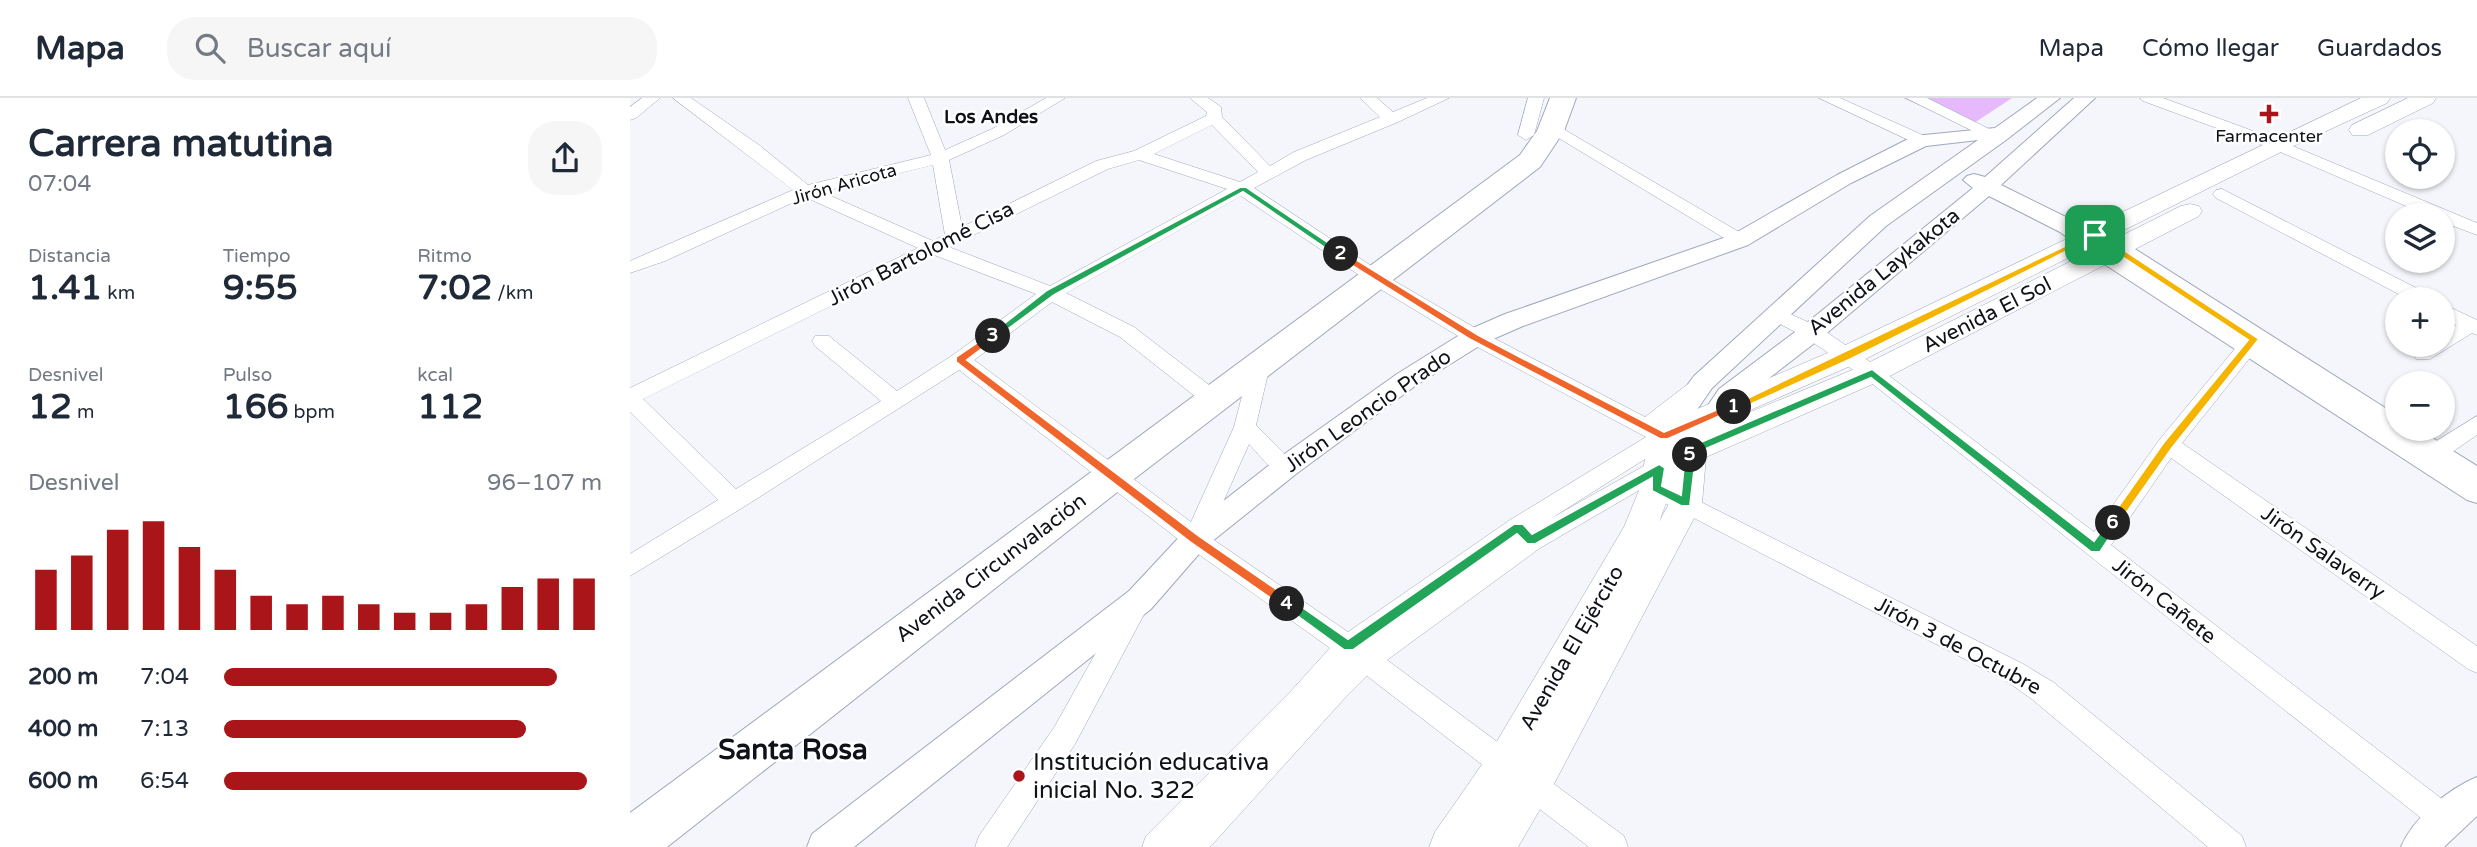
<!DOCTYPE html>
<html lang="es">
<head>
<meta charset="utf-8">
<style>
  :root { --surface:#fff; --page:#f6f6f7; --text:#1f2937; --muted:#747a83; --line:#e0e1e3; --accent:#a91518 }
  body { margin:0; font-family:"Varela Round",sans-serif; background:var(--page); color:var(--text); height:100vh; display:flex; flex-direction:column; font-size:26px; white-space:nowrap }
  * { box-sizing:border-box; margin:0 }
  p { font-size:23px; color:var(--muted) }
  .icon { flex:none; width:38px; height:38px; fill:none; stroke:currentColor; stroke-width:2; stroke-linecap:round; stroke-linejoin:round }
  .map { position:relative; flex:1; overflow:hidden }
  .details { display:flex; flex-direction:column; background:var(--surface); width:630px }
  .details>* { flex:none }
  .controls { position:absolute; left:1755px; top:21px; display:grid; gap:14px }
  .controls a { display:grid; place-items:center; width:70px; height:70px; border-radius:50%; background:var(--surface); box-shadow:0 2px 5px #0004; font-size:35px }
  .pin { position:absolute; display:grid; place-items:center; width:60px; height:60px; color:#fff; margin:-30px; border-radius:14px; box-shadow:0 4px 10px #0006 }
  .km { position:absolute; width:35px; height:35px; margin:-18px; border-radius:50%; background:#222; color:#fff; font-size:19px; line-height:35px; text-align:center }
  .round { display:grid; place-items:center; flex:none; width:74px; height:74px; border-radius:28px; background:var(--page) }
  .head { display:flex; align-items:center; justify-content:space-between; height:119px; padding:0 28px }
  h1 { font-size:38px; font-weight:700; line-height:52px }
  .metrics { display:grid; grid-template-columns:repeat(3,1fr); gap:10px; height:119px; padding:7px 28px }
  .metrics div { display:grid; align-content:center }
  .metrics b { font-size:35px; font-weight:700 }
  .metrics small { font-size:19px; font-weight:400 }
  .metrics p { font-size:19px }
  .chart { height:196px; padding:14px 28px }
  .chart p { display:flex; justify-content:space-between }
  .chart svg { width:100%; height:126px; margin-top:7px; stroke:var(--accent); stroke-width:6 }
  ul { padding:0 28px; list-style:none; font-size:23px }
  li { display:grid; grid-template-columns:112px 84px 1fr; align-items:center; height:52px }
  li i { height:18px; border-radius:9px; background:var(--accent) }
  header { display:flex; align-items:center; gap:42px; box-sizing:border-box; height:98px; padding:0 35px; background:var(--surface); border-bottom:2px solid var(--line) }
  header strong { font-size:33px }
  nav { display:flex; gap:38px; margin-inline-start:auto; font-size:24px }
  .search { width:490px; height:63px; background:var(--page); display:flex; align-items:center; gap:18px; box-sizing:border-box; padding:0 24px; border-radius:28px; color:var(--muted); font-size:26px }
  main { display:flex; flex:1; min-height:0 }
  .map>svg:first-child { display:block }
</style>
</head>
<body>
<header>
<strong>Mapa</strong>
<div class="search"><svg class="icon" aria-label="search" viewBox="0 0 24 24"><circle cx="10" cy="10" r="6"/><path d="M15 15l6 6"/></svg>Buscar aquí</div>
<nav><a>Mapa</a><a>Cómo llegar</a><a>Guardados</a></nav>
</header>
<main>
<section class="details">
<div class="head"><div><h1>Carrera matutina</h1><p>07:04</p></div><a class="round"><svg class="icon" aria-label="share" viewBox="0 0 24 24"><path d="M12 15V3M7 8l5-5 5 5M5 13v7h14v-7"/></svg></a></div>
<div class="metrics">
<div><p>Distancia</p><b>1.41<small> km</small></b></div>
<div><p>Tiempo</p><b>9:55</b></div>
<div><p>Ritmo</p><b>7:02<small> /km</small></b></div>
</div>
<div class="metrics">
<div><p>Desnivel</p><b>12<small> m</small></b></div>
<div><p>Pulso</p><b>166<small> bpm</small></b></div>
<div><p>kcal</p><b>112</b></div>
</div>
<div class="chart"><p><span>Desnivel</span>96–107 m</p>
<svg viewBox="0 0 160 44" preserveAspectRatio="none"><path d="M5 44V23M15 44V18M25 44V9M35 44V6M45 44V15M55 44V23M65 44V32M75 44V35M85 44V32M95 44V35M105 44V38M115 44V38M125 44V35M135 44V29M145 44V26M155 44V26"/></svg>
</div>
<ul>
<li><b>200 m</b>7:04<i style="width:88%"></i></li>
<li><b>400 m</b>7:13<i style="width:80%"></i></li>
<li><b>600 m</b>6:54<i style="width:96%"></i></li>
</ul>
</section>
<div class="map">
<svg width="1847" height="749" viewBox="0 0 1847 749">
  <rect width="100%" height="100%" fill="#f4f6fb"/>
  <path fill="#e6b8fc" d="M 1273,0 L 1382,0 L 1338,29 Z"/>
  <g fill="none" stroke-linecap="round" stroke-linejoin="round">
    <defs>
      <path id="minor" d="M 12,0 L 30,0 L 6,20 L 0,22 L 0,9 Z
        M 43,0 L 61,0 L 129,47 L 178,87 L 301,57 L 278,0 L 294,0 L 315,52 L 362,31 L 416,0 L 435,0 L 374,37 L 319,62 L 332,129 L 466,63 L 504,53 L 576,18 L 577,14 L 560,0 L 578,0 L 591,9 L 592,19 L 640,68 L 664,54 L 750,19 L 730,0 L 747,0 L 763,14 L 797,0 L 819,0 L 768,24 L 676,62 L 624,90 L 761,181 L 852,234 L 1015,319 L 1058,286 L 1065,284 L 1072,286 L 1076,291 L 1032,328 L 1052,338 L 1055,344 L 1052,350 L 1044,352 L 1034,349 L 920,421 L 1021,364 L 1029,361 L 1037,364 L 1040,370 L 1037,376 L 910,450 L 757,562 L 994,738 L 998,749 L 959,749 L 737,578 L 713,602 L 580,749 L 512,749 L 516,738 L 661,593 L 700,550 L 557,448 L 329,272 L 112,410 L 0,478 L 0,456 L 88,402 L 0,314 L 0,290 L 288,150 L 175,99 L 35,163 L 0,175 L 0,163 L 163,92 ZM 582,27 L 628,74 L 610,84 L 524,56 ZM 509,62 L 597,91 L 420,188 L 319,149 L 478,71 ZM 303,67 L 315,137 L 303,143 L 192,94 ZM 611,98 L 747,189 L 838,244 L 1016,339 L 880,422 L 718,534 L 578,438 L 619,346 C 631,358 645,381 664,375 L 667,369 L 626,327 L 640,267 L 637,262 L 623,262 L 620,267 L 604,329 L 561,424 L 344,262 L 422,204 L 490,239 L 576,307 L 584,310 L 592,307 L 595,302 L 592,297 L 504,229 L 436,195 ZM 304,157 L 406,196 L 323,257 L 267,293 L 199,238 L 185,238 L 182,243 L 185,248 L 251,303 L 106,391 L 13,301 Z
        M 898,0 L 914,0 L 904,37 L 896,42 L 888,37 Z
        M 1189,0 L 1210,0 L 1297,39 L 1299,42 L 1297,45 L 1285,45 Z
        M 1276,0 L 1297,0 L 1367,35 L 1359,40 L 1353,38 Z
        M 1510,0 L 1533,0 L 1653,44 L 1847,125 L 1847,137 L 1813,124 L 1813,117 L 1797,117 L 1641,50 L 1513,3 Z
        M 923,25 L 1116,138 L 1119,142 L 1110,148 L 1104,146 L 917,33 L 915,30 Z
        M 1592,91 L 1800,197 L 1803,201 L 1778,201 L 1586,100 L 1583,96 L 1586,92 Z
        M 1813,206 L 1847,222 L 1847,237 L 1842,235 L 1800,261 L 1786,261 L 1783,256 C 1790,244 1801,247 1813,247 L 1813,235 L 1826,227 L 1813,220 Z
        M 1149,211 L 1189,229 L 1249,270 L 1464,434 L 1530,341 L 1617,236 L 1631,236 L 1634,241 L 1631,246 L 1552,345 L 1847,548 L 1847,575 L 1838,571 L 1541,360 L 1481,447 L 1825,711 L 1830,721 L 1825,731 L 1815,735 L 1805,731 L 1235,280 L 1175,239 L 1142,222 L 1139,217 L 1142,212 Z
        M 1847,318 L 1847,337 L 1803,367 L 1795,369 L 1787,367 L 1784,361 L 1787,355 Z
        M 1041,389 L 1393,566 L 1423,584 L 1612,738 L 1616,749 L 1578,749 L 1403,602 L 1375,582 L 1033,404 L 1029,398 L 1033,392 Z
        M 506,496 L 515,499 L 519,507 L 445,646 L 377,749 L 345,749 L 349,738 L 425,628 L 497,499 Z"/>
      <path id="tertiary" d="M 1407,0 L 1430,0 L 1376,42 L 1256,128 L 1082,290 L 1044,345 L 1034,348 L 1024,345 L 1020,338 L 1064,278 L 1240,118 L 1348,42 L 1296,48 L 1221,85 L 1118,147 L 893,228 L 854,245 L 785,288 L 666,376 L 575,449 L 521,511 L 224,749 L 177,749 L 182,736 L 499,493 L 555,433 L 646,362 L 767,276 L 836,233 L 875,216 L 1102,137 L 1207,77 L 1284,38 L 1365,30 Z
        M 1444,0 L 1465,0 L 1371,87 L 1446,124 L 1473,132 L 1497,146 L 1768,318 L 1768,331 L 1788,331 L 1847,368 L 1847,405 L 1837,402 L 1468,162 L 1430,134 L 1359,98 L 1191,240 L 1107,305 L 1071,360 L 1061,363 L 1051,360 L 1047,353 L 1089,291 L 1173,228 L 1343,90 L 1333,82 L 1337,78 L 1344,76 L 1355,79 Z
        M 1847,679 L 1847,718 L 1814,749 L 1771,749 C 1783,720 1818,691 1847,679 Z"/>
      <path id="secondary" d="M 1731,0 L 1760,0 L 1757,5 L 1655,52 L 1227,265 L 1048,344 L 1232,268 L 1551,108 L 1560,106 L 1569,108 L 1572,113 L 1569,118 L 1252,282 L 1076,359 L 1072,405 L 916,701 L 888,749 L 799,749 L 805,734 L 860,655 L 994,429 L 1010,390 L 1019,338 L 1023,330 L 1207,251 ZM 1041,392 L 1040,404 L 1029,424 Z
        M 1778,0 L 1806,0 L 1803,5 L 1738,37 L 1722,37 L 1719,32 L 1722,27 Z"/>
      <path id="trunk" d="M 920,0 L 946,0 L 934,33 L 910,69 L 495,388 L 37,749 L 0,749 L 0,715 L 890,57 L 907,33 Z"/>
    </defs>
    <use href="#minor" stroke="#9fa8bd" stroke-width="1"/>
    <use href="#tertiary" stroke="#9fa8bd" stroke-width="2"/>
    <use href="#secondary" stroke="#9fa8bd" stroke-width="1"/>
    <use href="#trunk" stroke="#9fa8bd" stroke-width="2"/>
    <use href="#minor" fill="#fff" fill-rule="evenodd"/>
    <use href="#tertiary" fill="#fff" fill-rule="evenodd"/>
    <use href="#secondary" fill="#fff" fill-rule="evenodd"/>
    <use href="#trunk" fill="#fff" fill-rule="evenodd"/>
  </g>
  <path fill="#f5b400" stroke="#fff" stroke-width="2" d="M 1462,135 L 1469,137 L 1221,261 L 1108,312 L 1104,313 L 1099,309 Z"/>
  <path fill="#f0652b" stroke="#fff" stroke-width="2" d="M 707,154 L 714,154 L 848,237 L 1034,334 L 1100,306 L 1104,305 L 1110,309 L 1038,341 L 1030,341 L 841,242 L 707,158 Z"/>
  <path fill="#22a559" stroke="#fff" stroke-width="2" d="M 610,89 L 616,89 L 715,156 L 707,158 L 613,94 L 424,197 L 366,240 L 358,238 L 417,192 Z"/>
  <path fill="#f0652b" stroke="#fff" stroke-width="2" d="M 363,234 L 368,238 L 366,240 L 337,262 L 569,438 L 662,502 L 662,509 L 653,509 L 560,444 L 326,264 L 326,259 Z"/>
  <path fill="#22a559" stroke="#fff" stroke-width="2" d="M 1060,353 L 1066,357 L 1060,408 L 1051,408 L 1022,393 L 1022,380 L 905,446 L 897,446 L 887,436 L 723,552 L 714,552 L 651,506 L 657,500 L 662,502 L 718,541 L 884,426 L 893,426 L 902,436 L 1029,366 L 1035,370 L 1032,388 L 1051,397 L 1055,357 Z"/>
  <path fill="#22a559" stroke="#fff" stroke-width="2" d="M 1242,271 L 1464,443 L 1479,422 L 1487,422 L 1487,428 L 1470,454 L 1461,454 L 1241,280 L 1066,355 L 1064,360 L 1056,360 L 1055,357 L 1057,350 Z"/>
  <path fill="#f5b400" stroke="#fff" stroke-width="2" d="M 1462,135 L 1468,135 L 1629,241 L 1542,350 L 1487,428 L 1483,430 L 1477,425 L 1479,422 L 1534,344 L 1618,242 L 1462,139 Z"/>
  <g fill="#a91518" stroke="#fff" stroke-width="2.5">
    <path d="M1635.5 5.5h7v7h7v7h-7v7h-7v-7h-7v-7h7z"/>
    <circle cx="389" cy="678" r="7"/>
  </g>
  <g text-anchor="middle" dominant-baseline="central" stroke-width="5" stroke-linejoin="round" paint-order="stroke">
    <g font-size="18" fill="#0f1219" stroke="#fff">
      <text x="1639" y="38">Farmacenter</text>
    </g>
    <g font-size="18" fill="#0f1219" stroke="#fff">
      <text transform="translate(214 86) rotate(-16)">Jirón Aricota</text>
    </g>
    <g font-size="19" font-weight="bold" fill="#0f1219" stroke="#fff">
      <text x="361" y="19">Los Andes</text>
    </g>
    <g font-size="21" fill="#0f1219" stroke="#fff">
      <text transform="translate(291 156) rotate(-27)">Jirón Bartolomé Cisa</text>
      <text transform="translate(1254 174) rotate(-39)">Avenida Laykakota</text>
      <text transform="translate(1357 217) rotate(-27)">Avenida El Sol</text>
      <text transform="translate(738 313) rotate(-35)">Jirón Leoncio Prado</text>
      <text transform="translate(1693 455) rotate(35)">Jirón Salaverry</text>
      <text transform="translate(361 470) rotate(-37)">Avenida Circunvalación</text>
      <text transform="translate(1534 503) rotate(38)">Jirón Cañete</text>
      <text transform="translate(1328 548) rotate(28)">Jirón 3 de Octubre</text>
      <text transform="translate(942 550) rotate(-60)">Avenida El Ejército</text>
    </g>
    <g font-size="24" fill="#0f1219" stroke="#fff" text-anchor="start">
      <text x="403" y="664">Institución educativa<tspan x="403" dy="28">inicial No. 322</tspan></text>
    </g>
    <g font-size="28" font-weight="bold" fill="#0f1219" stroke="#fff">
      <text x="163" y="652">Santa Rosa</text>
    </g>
  </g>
</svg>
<div class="controls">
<a><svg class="icon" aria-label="locate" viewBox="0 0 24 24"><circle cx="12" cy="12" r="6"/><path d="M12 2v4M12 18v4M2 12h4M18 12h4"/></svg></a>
<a><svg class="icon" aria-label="layers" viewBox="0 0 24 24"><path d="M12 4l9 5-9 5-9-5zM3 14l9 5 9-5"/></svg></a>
<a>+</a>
<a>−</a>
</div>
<div class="pin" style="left:1465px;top:137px;background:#1e9e55"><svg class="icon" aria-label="arrive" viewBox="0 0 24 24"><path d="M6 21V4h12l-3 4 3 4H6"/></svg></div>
<b class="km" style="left:1104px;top:309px">1</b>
<b class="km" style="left:711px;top:156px">2</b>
<b class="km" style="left:363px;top:238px">3</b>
<b class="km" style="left:657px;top:506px">4</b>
<b class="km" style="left:1060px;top:357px">5</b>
<b class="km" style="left:1483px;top:425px">6</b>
</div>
</main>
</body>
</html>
